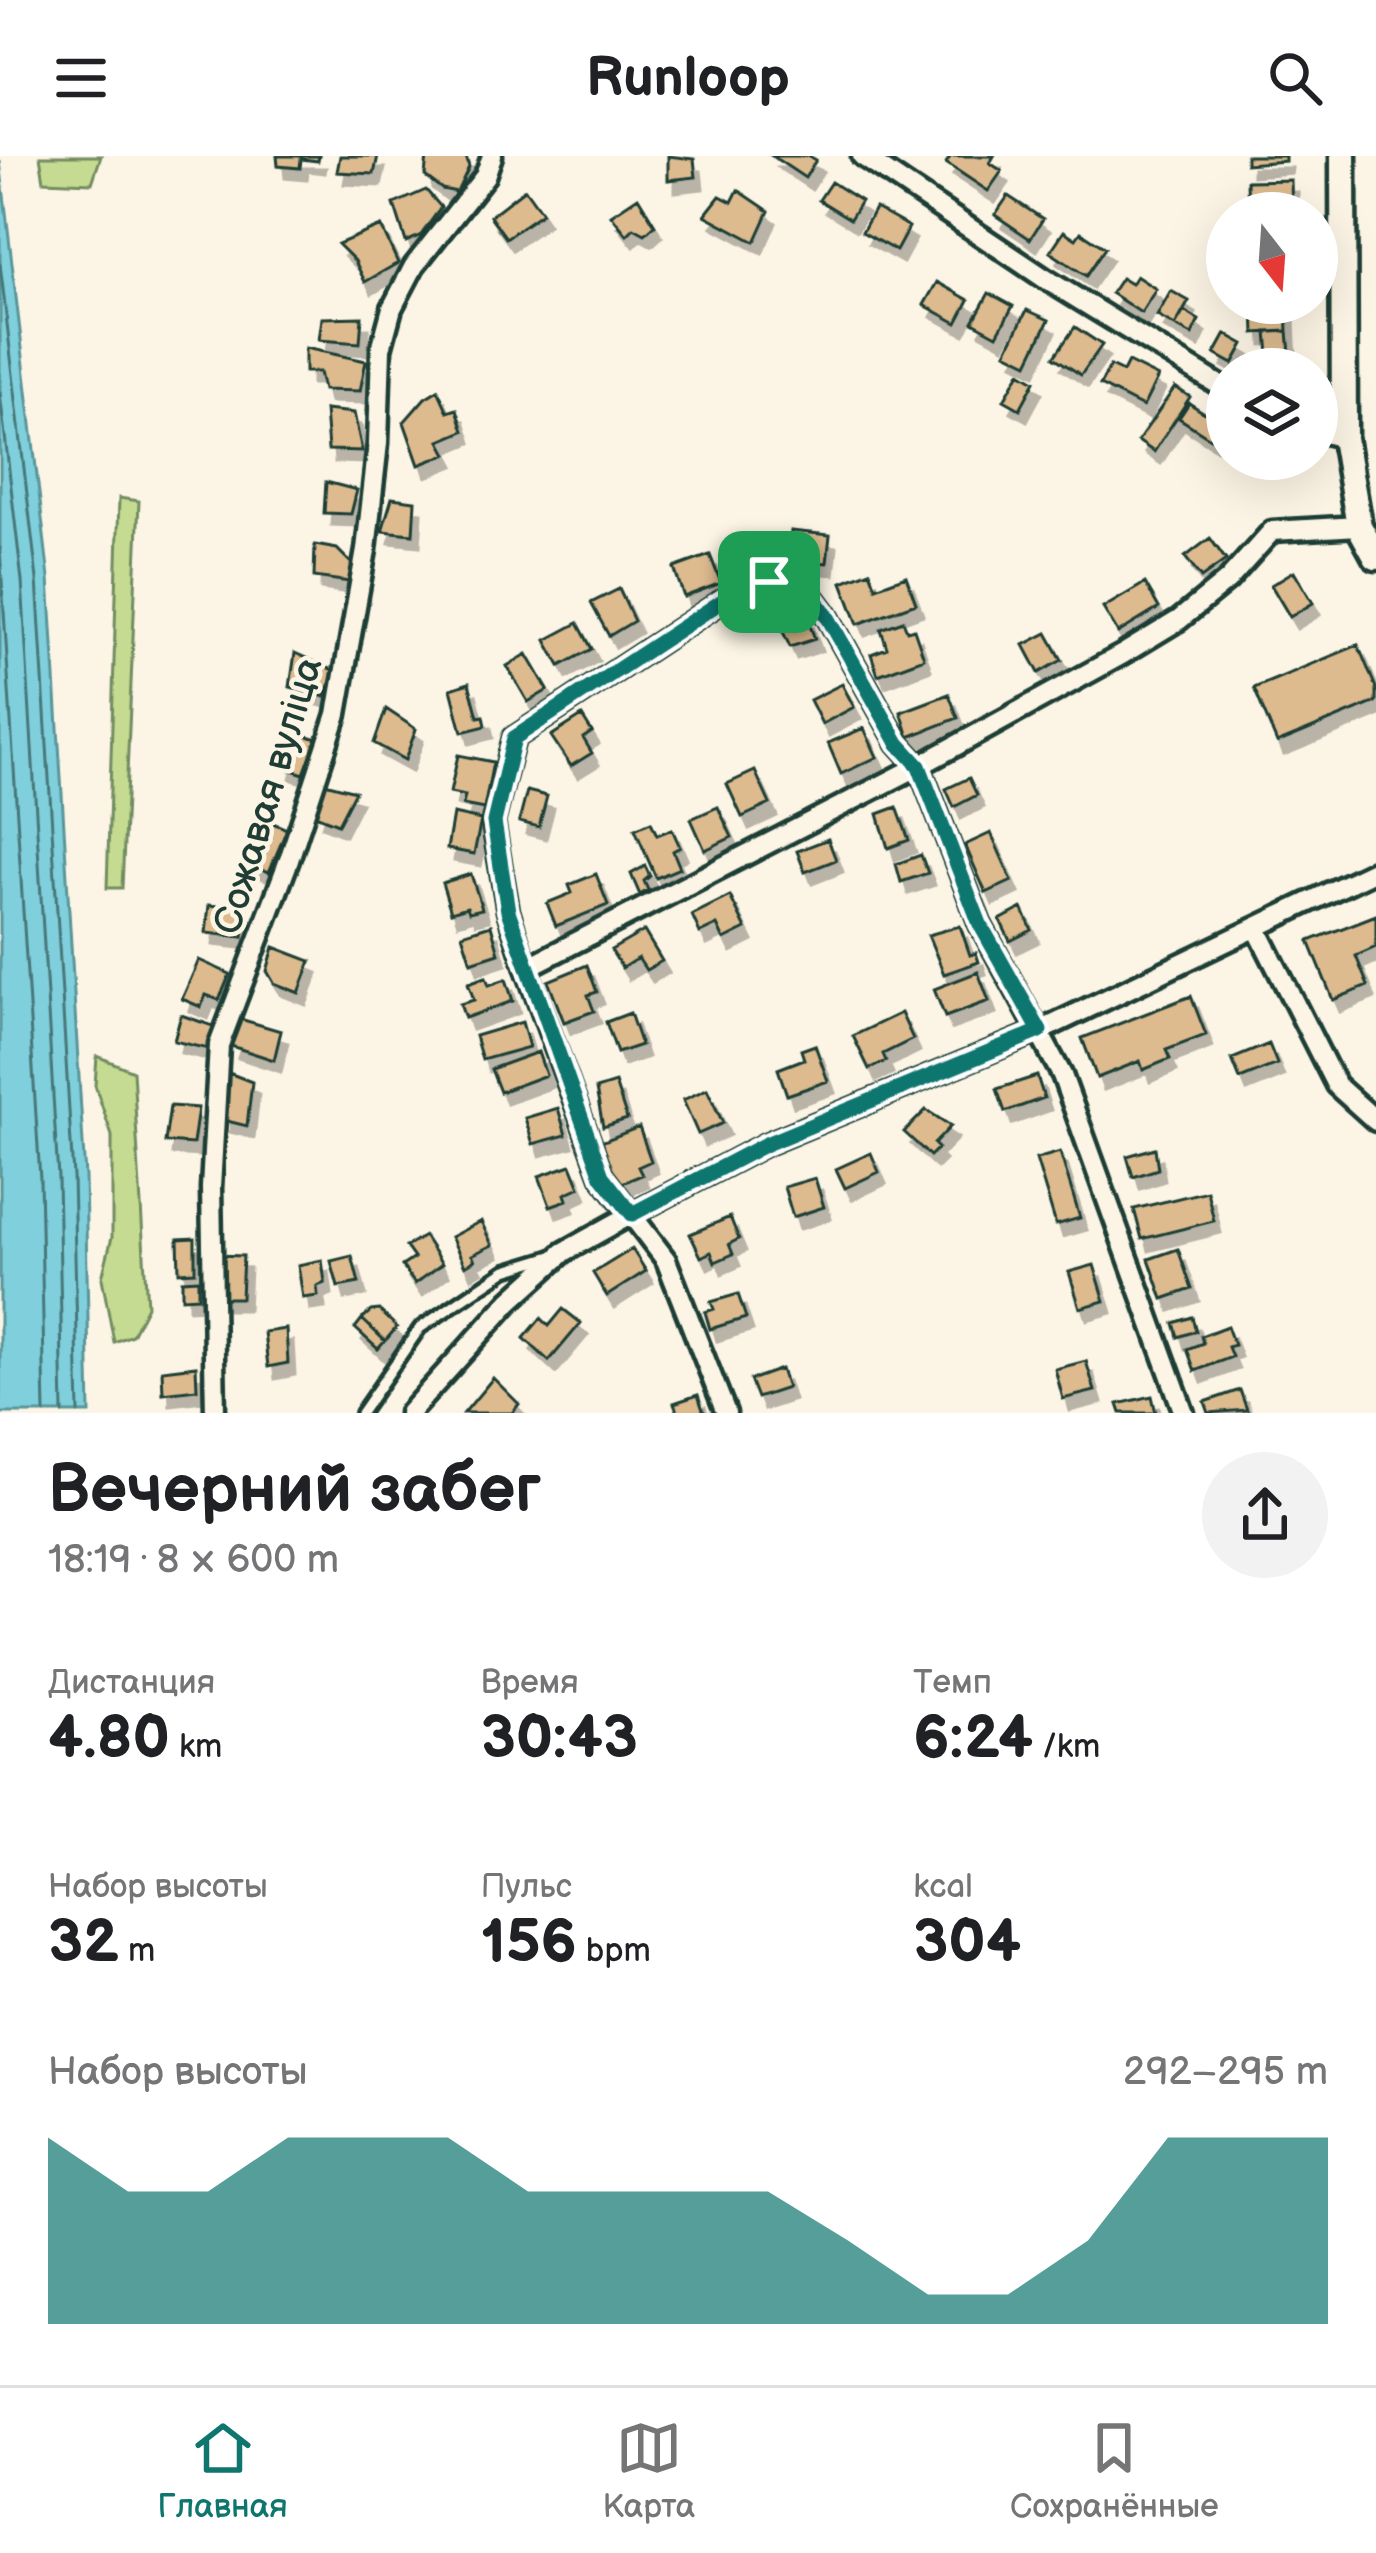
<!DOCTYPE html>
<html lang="ru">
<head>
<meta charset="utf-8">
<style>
  :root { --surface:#fff; --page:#f2f2f2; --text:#202124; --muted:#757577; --line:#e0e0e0; --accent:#0f766e }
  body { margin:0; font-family:"Balsamiq Sans",sans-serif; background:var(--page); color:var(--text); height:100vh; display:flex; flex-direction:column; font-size:45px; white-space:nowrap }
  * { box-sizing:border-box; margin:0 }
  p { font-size:39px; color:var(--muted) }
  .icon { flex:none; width:66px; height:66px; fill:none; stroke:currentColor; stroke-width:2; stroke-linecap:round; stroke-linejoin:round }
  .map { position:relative; height:1257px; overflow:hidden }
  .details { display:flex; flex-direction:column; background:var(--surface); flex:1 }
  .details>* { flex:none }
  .needle { width:78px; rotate:163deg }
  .controls { position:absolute; left:1206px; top:36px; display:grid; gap:24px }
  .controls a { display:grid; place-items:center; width:132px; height:132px; border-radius:50%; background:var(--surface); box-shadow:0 12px 48px #0002; font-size:60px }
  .pin { position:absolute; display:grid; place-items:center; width:102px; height:102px; color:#fff; margin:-51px; border-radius:24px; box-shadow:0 6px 18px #0006 }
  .round { display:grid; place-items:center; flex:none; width:126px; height:126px; border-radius:63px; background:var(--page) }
  .head { display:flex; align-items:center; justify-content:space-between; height:204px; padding:0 48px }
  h1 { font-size:66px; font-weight:600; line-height:90px }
  .figures { display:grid; grid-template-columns:repeat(3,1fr); gap:18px; height:204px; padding:12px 48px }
  .figures div { display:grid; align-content:center }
  .figures b { font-size:60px; font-weight:600 }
  .figures small { font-size:33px; font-weight:400 }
  .figures p { font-size:33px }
  .chart { height:336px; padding:24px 48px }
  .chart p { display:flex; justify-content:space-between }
  .chart svg { width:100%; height:216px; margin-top:12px; fill:var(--accent); opacity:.7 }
  header { display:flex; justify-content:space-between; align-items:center; height:156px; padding:0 48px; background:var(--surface); font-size:54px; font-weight:600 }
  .tab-bar { display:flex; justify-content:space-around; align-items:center; height:168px; border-top:3px solid var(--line); background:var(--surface); font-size:33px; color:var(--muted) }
  .tab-bar a { display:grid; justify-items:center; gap:6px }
  .tab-bar .on { color:var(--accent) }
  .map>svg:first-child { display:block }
</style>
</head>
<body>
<header><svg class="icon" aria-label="menu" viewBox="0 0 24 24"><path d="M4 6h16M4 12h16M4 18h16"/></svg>Runloop<svg class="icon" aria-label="search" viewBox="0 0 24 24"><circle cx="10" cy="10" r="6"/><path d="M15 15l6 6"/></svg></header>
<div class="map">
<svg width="1376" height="1257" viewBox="0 0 1376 1257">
  <defs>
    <filter id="shadow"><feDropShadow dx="7" dy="12" stdDeviation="0" flood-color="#0004"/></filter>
  </defs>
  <rect width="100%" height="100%" fill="#fcf5e5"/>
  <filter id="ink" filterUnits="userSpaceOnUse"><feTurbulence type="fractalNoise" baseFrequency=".00833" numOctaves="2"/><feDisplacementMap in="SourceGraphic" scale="24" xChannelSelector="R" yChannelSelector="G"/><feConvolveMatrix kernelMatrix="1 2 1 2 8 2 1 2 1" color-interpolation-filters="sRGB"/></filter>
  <g filter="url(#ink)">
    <path fill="#c5db91" stroke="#728c62" stroke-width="3" d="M 40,0 L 101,0 L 92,27 L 44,25 Z
      M 119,342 L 139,345 L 122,732 L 107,732 Z
      M 97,900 L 133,915 L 147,1150 L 132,1179 L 114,1186 L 102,1122 L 112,1081 L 112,980 L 95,929 Z"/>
    <path fill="#80cfdd" stroke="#599599" stroke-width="3" d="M 0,5 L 49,422 L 85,1021 L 90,1257 L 0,1257 Z"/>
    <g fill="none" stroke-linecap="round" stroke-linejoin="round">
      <path stroke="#467778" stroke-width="3" d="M 0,108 L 37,423 L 73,1021 L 79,1257
        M 0,237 L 22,425 L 58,1022 L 63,1257
        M 0,392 L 40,1023 L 45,1257"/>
    </g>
    <path fill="#ddbb8f" stroke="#1f3d34" stroke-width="3" filter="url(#shadow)" d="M 277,0 L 319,0 L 318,5 L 301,3 L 300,12 L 278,10 Z
      M 340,0 L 378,0 L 374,18 L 337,16 Z
      M 427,0 L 466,0 L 469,11 L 457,36 L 442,33 L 425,20 Z
      M 668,0 L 694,3 L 696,21 L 668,24 Z
      M 772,0 L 809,0 L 816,4 L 805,22 Z
      M 951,0 L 994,0 L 990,7 L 1002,15 L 988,35 L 946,7 Z
      M 1246,0 L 1285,0 L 1285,5 L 1246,8 Z
      M 1291,24 L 1292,57 L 1248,57 L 1247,25 Z
      M 831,26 L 861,45 L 850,63 L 819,44 Z
      M 525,33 L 542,57 L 506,82 L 490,60 Z
      M 426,34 L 441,51 L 421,79 L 406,86 L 394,48 Z
      M 738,34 L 769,55 L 755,86 L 705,59 L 720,40 L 732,46 Z
      M 1008,40 L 1043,63 L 1030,83 L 995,59 Z
      M 638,41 L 655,69 L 645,78 L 634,72 L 627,79 L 611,59 Z
      M 875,52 L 909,71 L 896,95 L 862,76 Z
      M 381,70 L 398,107 L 365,126 L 355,105 L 338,88 Z
      M 1064,75 L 1076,83 L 1081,76 L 1105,92 L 1086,120 L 1050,96 Z
      M 1136,120 L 1156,133 L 1141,157 L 1111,137 L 1121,122 L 1131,128 Z
      M 937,126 L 969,144 L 957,167 L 924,149 Z
      M 1171,135 L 1189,145 L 1175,170 L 1157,160 Z
      M 989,137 L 1013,150 L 997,179 L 973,166 Z
      M 1287,151 L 1288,175 L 1255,177 L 1254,154 Z
      M 1027,154 L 1049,164 L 1028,207 L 1006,196 Z
      M 1184,155 L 1199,164 L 1192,179 L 1175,170 Z
      M 362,161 L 360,187 L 319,184 L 322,162 Z
      M 1075,171 L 1102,189 L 1081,219 L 1054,201 Z
      M 1288,175 L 1290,198 L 1269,199 L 1267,176 Z
      M 1226,178 L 1244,188 L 1233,208 L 1215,198 Z
      M 305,192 L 366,205 L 360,235 L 323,234 L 319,216 L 305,216 Z
      M 1294,201 L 1294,213 L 1268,213 L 1268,202 Z
      M 1128,206 L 1158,221 L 1143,251 L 1100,229 L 1110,210 L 1123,216 Z
      M 1020,216 L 1035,225 L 1020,253 L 1004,244 Z
      M 1175,231 L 1190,241 L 1154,296 L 1138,285 Z
      M 438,234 L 448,256 L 457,253 L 464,275 L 440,285 L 447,298 L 419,309 L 404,266 L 425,242 Z
      M 1189,247 L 1220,267 L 1210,282 L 1179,262 Z
      M 325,254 L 354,257 L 362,295 L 328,294 Z
      M 326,326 L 357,334 L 351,358 L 324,357 Z
      M 392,342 L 415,345 L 413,378 L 382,375 Z
      M 791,375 L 830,379 L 827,407 L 788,404 Z
      M 1210,382 L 1226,404 L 1201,422 L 1185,401 Z
      M 763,383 L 769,408 L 736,416 L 730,391 Z
      M 315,389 L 337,393 L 352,408 L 350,426 L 314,421 Z
      M 710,399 L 721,427 L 684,441 L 674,412 Z
      M 870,415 L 876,431 L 906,420 L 916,447 L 858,468 L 842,426 Z
      M 1294,415 L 1313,447 L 1290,461 L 1271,429 Z
      M 1145,427 L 1159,452 L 1118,477 L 1103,452 Z
      M 619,433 L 634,465 L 609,480 L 591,447 Z
      M 806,459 L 815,483 L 790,491 L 779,467 Z
      M 903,465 L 907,475 L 914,473 L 924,502 L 878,519 L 871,498 L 887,492 L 881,473 Z
      M 578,467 L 592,493 L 560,510 L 546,484 Z
      M 1047,477 L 1062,504 L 1039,517 L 1024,489 Z
      M 1358,489 L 1376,532 L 1376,546 L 1277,587 L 1254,532 Z
      M 295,497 L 335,515 L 325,541 L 290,531 Z
      M 527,498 L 548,534 L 528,546 L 507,510 Z
      M 469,527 L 478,561 L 484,560 L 486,570 L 462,576 L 451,533 Z
      M 842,528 L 854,551 L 822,568 L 810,544 Z
      M 949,538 L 958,562 L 909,581 L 901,556 Z
      M 386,553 L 416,573 L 405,604 L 374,587 Z
      M 582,560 L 592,576 L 583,582 L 592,597 L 571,610 L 551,580 Z
      M 864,572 L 877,601 L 841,618 L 828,587 Z
      M 293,575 L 317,583 L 304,618 L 283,611 Z
      M 458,599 L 493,606 L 484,653 L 463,649 L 465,640 L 450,637 Z
      M 755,615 L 770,648 L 742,661 L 727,628 Z
      M 969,622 L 977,639 L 954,651 L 946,633 Z
      M 325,627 L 355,635 L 338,668 L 315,659 Z
      M 527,635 L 547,640 L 539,671 L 519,666 Z
      M 718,651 L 732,681 L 705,694 L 691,663 Z
      M 897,651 L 909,684 L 888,692 L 878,658 Z
      M 453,658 L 481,664 L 474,698 L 447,693 Z
      M 266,664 L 287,673 L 269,716 L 249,708 Z
      M 651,666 L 657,679 L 672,673 L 680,691 L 673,695 L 680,712 L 656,722 L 635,673 Z
      M 991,677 L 1012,725 L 986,737 L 965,689 Z
      M 828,683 L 836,704 L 805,716 L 797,695 Z
      M 921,699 L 928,717 L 901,726 L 896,708 Z
      M 645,710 L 650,720 L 644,725 L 648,734 L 640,739 L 631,718 Z
      M 471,718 L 482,753 L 469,756 L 467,751 L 451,756 L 442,727 Z
      M 596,718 L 608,749 L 556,770 L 547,747 L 572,737 L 569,729 Z
      M 730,740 L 746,773 L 724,784 L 717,769 L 700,777 L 692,759 Z
      M 209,749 L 246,753 L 243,781 L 206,777 Z
      M 1022,752 L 1032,774 L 1010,785 L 1000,764 Z
      M 1376,759 L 1376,791 L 1356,800 L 1368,830 L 1333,844 L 1309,785 Z
      M 491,769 L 499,797 L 471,806 L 462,778 Z
      M 960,770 L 970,799 L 976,797 L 979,806 L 944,818 L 928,779 Z
      M 644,775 L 662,805 L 646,814 L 638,802 L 622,812 L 611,794 Z
      M 274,791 L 311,805 L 299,837 L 274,827 L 267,815 Z
      M 199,804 L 230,818 L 219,844 L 206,839 L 201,851 L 182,843 Z
      M 587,809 L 597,836 L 588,839 L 594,855 L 564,866 L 548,825 Z
      M 978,816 L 989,845 L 945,861 L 934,833 Z
      M 486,821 L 489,829 L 506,823 L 513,845 L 465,862 L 460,848 L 474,844 L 468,827 Z
      M 1191,840 L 1206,879 L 1166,894 L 1170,903 L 1143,914 L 1140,905 L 1097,922 L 1082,882 Z
      M 630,857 L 641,889 L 617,897 L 606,866 Z
      M 901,857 L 913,883 L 883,898 L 886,905 L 869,913 L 853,880 Z
      M 181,859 L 213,870 L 208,893 L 174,885 Z
      M 240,863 L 281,875 L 274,904 L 231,890 Z
      M 522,866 L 529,891 L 482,904 L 475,880 Z
      M 1269,888 L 1277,908 L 1240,923 L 1232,903 Z
      M 815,889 L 828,925 L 787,939 L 778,913 L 804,903 L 801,894 Z
      M 538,896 L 546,919 L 500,936 L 491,913 Z
      M 229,917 L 252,926 L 247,970 L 223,964 Z
      M 1037,920 L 1044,942 L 1005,956 L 997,933 Z
      M 615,927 L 627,963 L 603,971 L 596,933 Z
      M 707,933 L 723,967 L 698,978 L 683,944 Z
      M 170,950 L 198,952 L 193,988 L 165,986 Z
      M 558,952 L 566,979 L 533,988 L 525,962 Z
      M 926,954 L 951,970 L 934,988 L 938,992 L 930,1000 L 904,976 Z
      M 639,971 L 651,1005 L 638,1011 L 642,1019 L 617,1029 L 601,986 Z
      M 1155,992 L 1158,1013 L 1133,1021 L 1127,1000 Z
      M 1060,996 L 1080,1062 L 1056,1069 L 1036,1003 Z
      M 871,997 L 879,1016 L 845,1032 L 836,1013 Z
      M 571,1009 L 580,1031 L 565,1038 L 567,1044 L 550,1050 L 539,1020 Z
      M 815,1022 L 824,1051 L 793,1061 L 784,1031 Z
      M 1207,1035 L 1214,1065 L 1142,1083 L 1134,1053 Z
      M 730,1061 L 739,1083 L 729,1088 L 733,1098 L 715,1106 L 711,1096 L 701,1101 L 690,1078 Z
      M 481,1065 L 492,1089 L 472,1099 L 475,1104 L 465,1110 L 451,1081 Z
      M 424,1080 L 442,1108 L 415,1128 L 402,1110 L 414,1102 L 406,1091 Z
      M 195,1082 L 195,1115 L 179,1116 L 178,1083 Z
      M 632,1093 L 646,1115 L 607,1140 L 593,1117 Z
      M 1178,1093 L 1192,1133 L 1163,1143 L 1149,1103 Z
      M 216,1099 L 243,1100 L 241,1142 L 216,1142 Z
      M 352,1100 L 359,1127 L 338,1131 L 331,1105 Z
      M 322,1104 L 325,1127 L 317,1130 L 318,1140 L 303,1142 L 298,1109 Z
      M 1094,1109 L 1105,1145 L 1080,1152 L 1069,1116 Z
      M 198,1123 L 198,1141 L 182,1142 L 182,1124 Z
      M 738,1138 L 746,1162 L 710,1173 L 705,1156 L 714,1153 L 711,1146 Z
      M 563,1153 L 581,1167 L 549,1205 L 524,1182 L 541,1162 L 549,1170 Z
      M 379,1154 L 397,1171 L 385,1185 L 362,1163 L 371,1155 Z
      M 1192,1161 L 1196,1175 L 1178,1181 L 1174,1167 Z
      M 362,1163 L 385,1185 L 378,1193 L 355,1172 Z
      M 1227,1170 L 1234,1189 L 1228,1191 L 1232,1201 L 1195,1215 L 1187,1193 L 1203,1187 L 1201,1180 Z
      M 286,1173 L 288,1207 L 268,1211 L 264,1176 Z
      M 1086,1205 L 1095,1235 L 1063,1243 L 1055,1213 Z
      M 196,1210 L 197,1233 L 163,1237 L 162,1214 Z
      M 781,1213 L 787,1232 L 757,1242 L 750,1224 Z
      M 493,1222 L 519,1248 L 512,1257 L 464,1257 Z
      M 1240,1234 L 1247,1254 L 1209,1257 L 1205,1246 Z
      M 698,1239 L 704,1257 L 678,1257 L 674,1247 Z
      M 1152,1240 L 1156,1257 L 1121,1257 L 1118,1248 Z"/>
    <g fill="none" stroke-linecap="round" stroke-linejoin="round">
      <defs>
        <path id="lane" d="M 361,1257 L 420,1172 L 506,1114 L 555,1099"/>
        <path id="street" d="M 862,0 L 1044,122 L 1227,234
          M 1317,275 L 1344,282
          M 1257,773 L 1336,929 L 1376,965
          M 526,812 L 919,610 L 1123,498 L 1179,464 L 1228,424 L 1272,375 L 1359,370
          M 215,1257 L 211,1032 L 219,889 L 289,704 L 337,558 L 366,394 L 378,287 L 381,193 L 392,152 L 414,110 L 485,20 L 492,0
          M 409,1257 L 510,1145 L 564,1096 L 632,1058 L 766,988 L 1040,875 L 1376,714
          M 726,1257 L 666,1104 L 602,1020 L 526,812 L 508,755 L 493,666 L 514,582 L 736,436 L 769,426 L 805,430 L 826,458 L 898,587 L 919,610 L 980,768 L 1062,919 L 1184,1257"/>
        <path id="secondary" d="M 1343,0 L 1344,282 L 1359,370 L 1376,401"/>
      </defs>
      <use href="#lane" stroke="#1f3d34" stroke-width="18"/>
      <use href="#street" stroke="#1f3d34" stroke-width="27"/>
      <use href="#secondary" stroke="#1f3d34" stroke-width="33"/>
      <use href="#lane" stroke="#fcf5e5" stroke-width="9"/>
      <use href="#street" stroke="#fcf5e5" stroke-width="18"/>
      <use href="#secondary" stroke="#fcf5e5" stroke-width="24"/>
    </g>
  </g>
  <g fill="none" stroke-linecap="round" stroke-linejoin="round" filter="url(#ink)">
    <defs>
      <path id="route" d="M 769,426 L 805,430 L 826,458 L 898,587 L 919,610 L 980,768 L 1040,875 L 766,988 L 632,1058 L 602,1020 L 508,755 L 494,666 L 514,582 L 736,436 Z"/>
    </defs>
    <use href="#route" stroke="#fff" stroke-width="24"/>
    <use href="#route" stroke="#0f766e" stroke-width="15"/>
  </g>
  <g text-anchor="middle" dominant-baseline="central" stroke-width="9" stroke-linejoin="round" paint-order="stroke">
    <g font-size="39" fill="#1f3d34" stroke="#fcf5e5">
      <text transform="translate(269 640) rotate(-73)">Сожавая вуліца</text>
    </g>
  </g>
</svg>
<div class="controls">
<a><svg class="needle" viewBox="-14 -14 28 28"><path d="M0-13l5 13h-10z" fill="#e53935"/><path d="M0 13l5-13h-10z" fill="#757577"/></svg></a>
<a><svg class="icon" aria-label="layers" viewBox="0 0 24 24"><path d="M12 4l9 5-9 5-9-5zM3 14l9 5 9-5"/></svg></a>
</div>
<div class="pin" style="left:769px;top:426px;background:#1e9e55"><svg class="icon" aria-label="arrive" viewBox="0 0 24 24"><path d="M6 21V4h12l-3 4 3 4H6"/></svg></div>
</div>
<section class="details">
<div class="head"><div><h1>Вечерний забег</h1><p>18:19 · 8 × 600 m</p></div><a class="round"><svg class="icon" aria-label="share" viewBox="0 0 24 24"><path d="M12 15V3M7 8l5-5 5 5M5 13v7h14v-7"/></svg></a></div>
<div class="figures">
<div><p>Дистанция</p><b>4.80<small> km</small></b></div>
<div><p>Время</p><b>30:43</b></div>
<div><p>Темп</p><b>6:24<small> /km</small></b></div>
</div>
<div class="figures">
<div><p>Набор высоты</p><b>32<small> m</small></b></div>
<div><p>Пульс</p><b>156<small> bpm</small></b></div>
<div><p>kcal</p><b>304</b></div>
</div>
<div class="chart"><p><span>Набор высоты</span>292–295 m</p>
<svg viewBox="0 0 160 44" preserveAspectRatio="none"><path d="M0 44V6L10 17L20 17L30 6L40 6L50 6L60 17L70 17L80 17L90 17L100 27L110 38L120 38L130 27L140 6L150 6L160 6V44z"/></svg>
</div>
</section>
<nav class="tab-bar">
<a class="on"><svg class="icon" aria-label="home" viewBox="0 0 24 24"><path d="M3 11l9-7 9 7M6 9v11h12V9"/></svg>Главная</a>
<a><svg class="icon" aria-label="map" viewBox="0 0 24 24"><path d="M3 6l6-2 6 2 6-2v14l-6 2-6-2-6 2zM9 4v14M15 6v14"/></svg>Карта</a>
<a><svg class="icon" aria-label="saved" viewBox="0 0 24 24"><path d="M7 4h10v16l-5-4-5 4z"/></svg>Сохранённые</a>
</nav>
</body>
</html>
